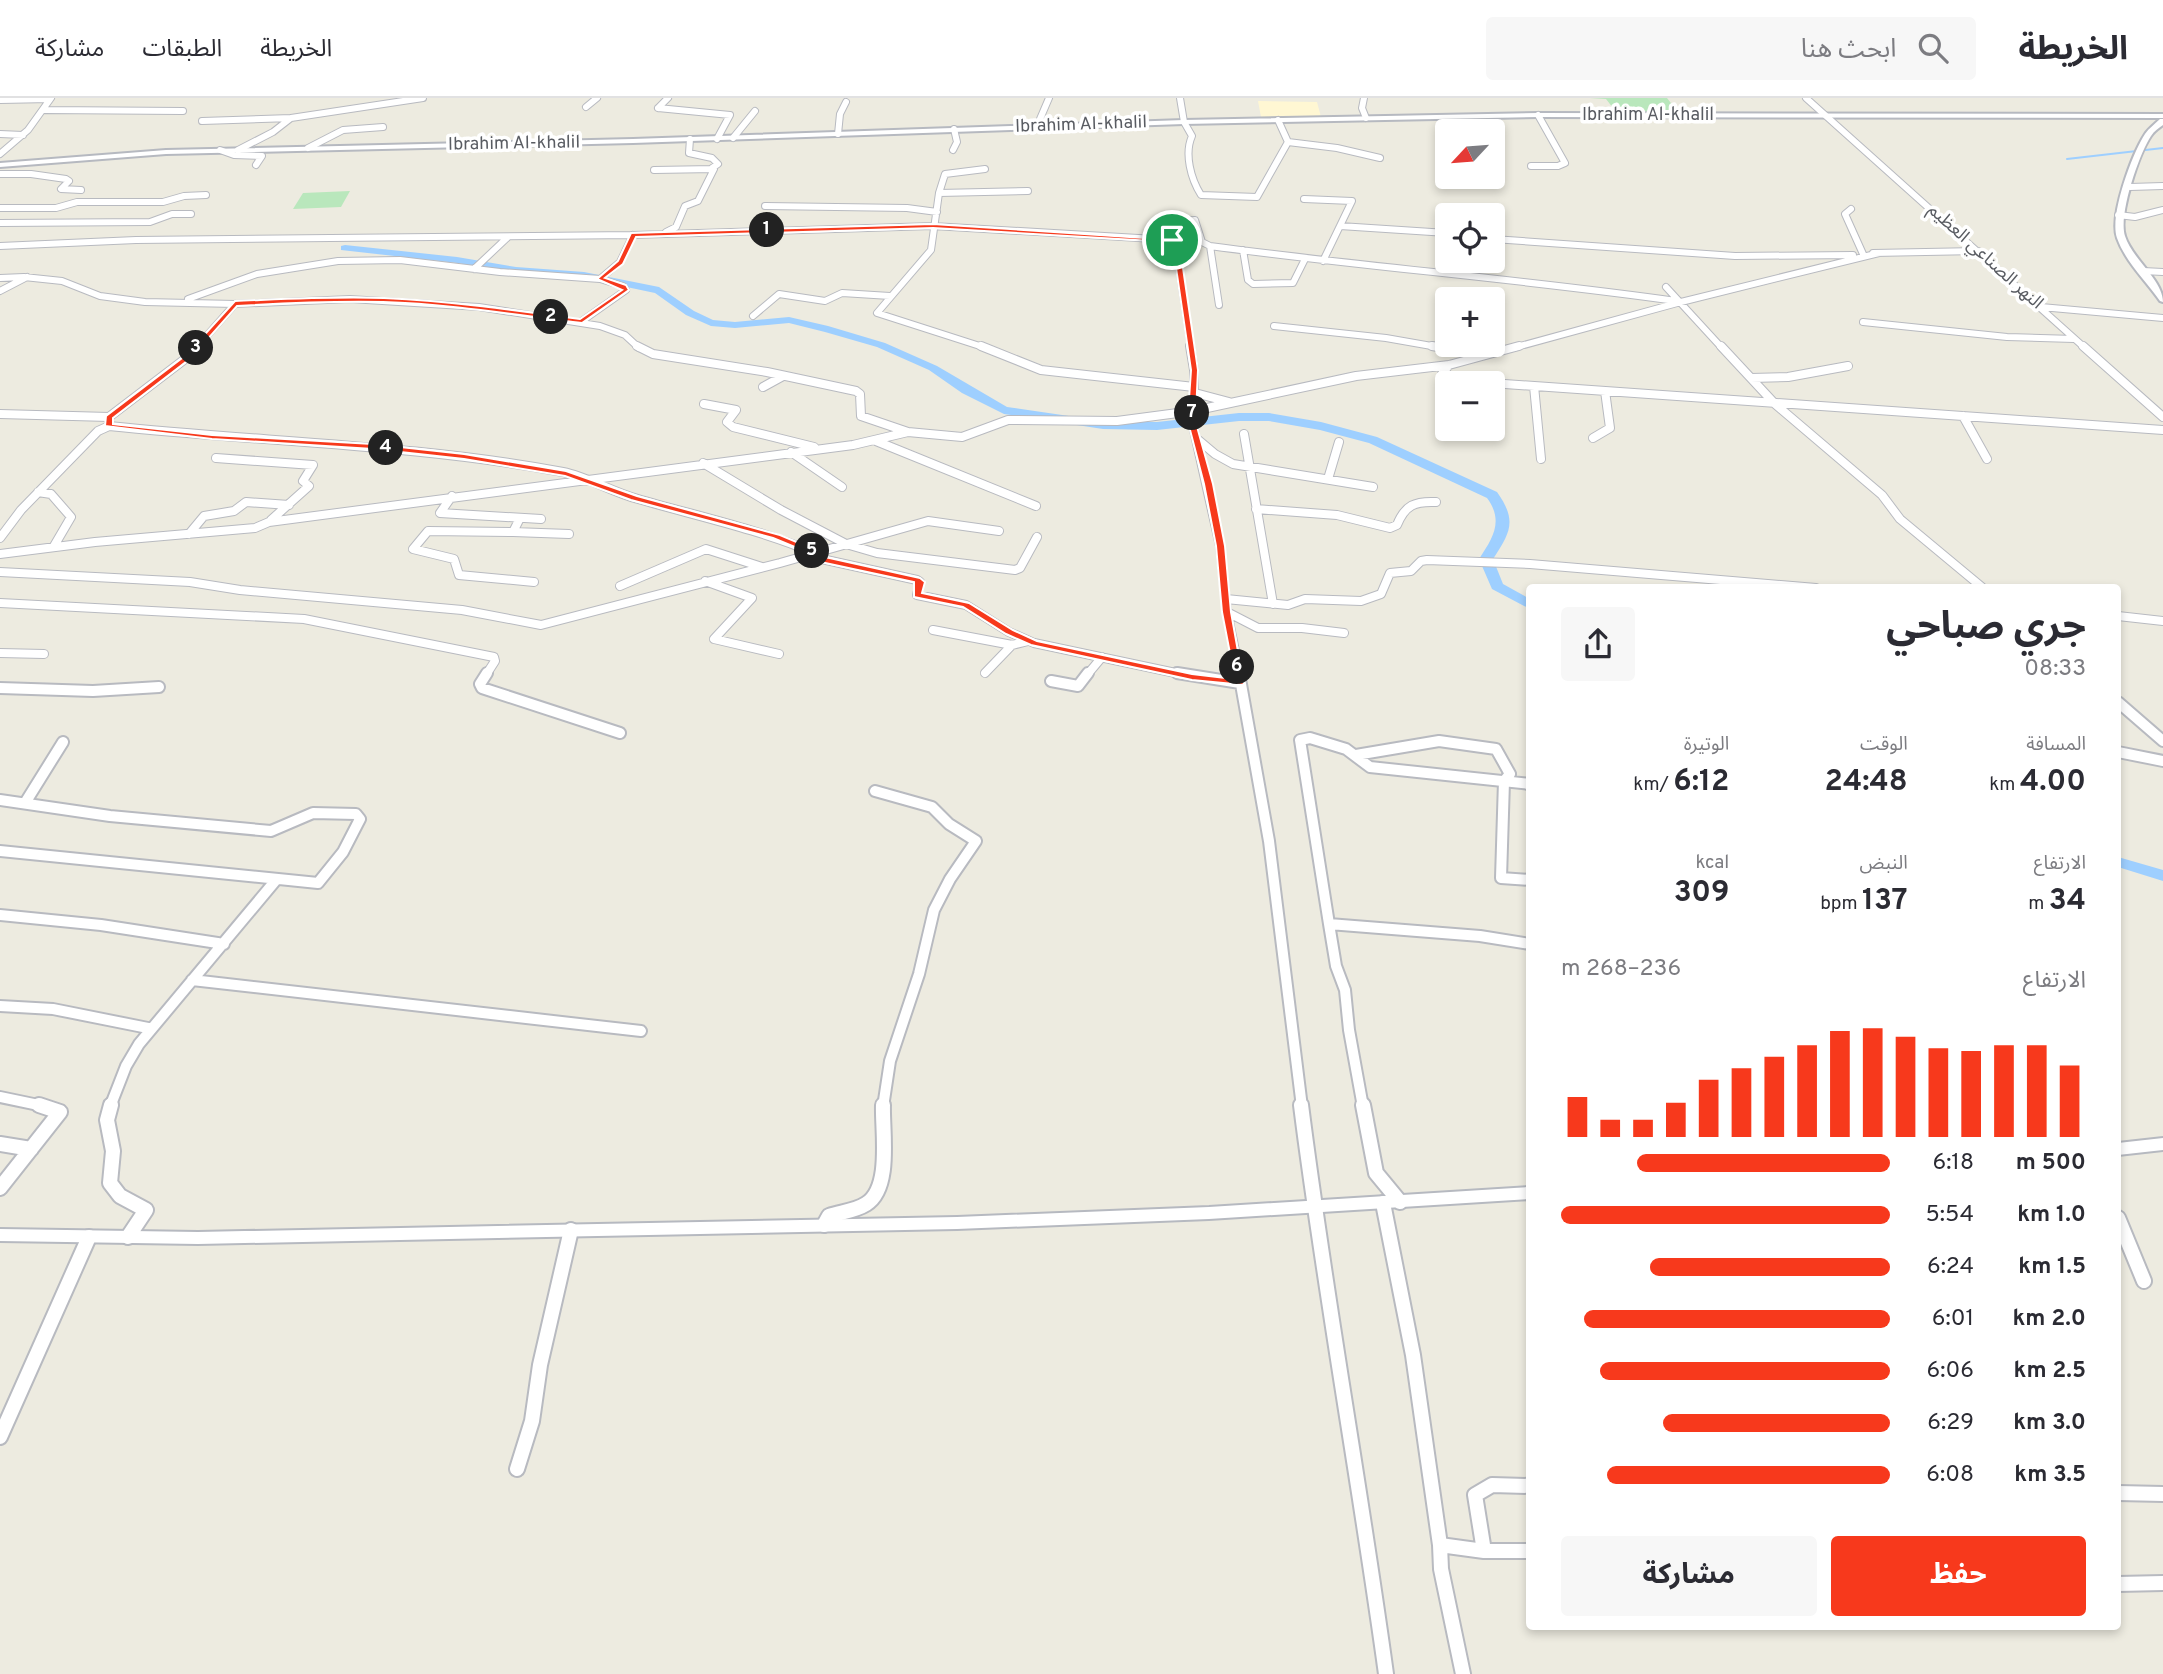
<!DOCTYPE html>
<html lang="ar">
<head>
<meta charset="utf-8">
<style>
  :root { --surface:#fff; --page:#f7f7f7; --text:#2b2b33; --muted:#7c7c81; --line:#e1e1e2; --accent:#f7391c }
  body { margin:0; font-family:Overpass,"Noto Sans Arabic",sans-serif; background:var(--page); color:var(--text); direction:rtl; height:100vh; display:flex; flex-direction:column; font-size:26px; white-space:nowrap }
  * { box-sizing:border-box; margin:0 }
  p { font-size:23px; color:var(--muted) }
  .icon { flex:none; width:38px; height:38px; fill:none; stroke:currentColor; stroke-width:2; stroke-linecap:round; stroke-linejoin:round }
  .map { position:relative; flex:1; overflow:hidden; direction:ltr }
  .panel { position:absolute; left:1526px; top:486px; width:595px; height:1046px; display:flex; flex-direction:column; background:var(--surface); border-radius:7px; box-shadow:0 4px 10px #0003; direction:rtl }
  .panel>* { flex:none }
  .needle { width:46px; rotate:244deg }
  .controls { position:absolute; left:1435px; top:21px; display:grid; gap:14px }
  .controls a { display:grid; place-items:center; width:70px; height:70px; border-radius:7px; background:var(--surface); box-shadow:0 4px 10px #0003; font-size:35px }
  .pin { position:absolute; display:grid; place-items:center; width:60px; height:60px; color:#fff; margin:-30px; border:4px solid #fff; border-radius:50%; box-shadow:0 2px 7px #0007 }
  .km { position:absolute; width:35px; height:35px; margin:-18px; border-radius:50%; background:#222; color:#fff; font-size:19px; line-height:35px; text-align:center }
  .round { display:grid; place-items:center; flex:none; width:74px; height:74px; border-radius:7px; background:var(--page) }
  .headline { display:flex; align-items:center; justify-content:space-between; height:119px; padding:0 35px }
  h1 { font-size:38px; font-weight:700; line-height:52px }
  .figures { display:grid; grid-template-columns:repeat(3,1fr); gap:10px; height:119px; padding:7px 35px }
  .figures div { display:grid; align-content:center }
  .figures b { font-size:30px; font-weight:700 }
  .figures small { font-size:19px; font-weight:400 }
  .figures p { font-size:19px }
  .chart { height:196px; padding:14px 35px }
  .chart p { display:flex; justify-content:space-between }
  .chart svg { width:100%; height:126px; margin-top:7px; stroke:var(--accent); stroke-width:6 }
  .primary-button { display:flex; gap:14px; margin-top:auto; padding:14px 35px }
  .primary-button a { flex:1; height:80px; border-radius:7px; background:var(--accent); color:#fff; font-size:28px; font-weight:700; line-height:80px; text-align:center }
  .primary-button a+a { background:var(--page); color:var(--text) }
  ul { padding:0 35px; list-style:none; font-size:23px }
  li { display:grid; grid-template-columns:112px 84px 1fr; align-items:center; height:52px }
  li i { height:18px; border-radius:9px; background:var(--accent) }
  header { display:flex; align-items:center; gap:42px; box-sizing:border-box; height:98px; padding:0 35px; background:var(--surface); border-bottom:2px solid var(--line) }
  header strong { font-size:33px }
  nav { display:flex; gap:38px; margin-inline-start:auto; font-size:24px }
  .search { width:490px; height:63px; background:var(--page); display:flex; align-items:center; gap:18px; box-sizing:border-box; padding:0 24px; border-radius:7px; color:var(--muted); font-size:26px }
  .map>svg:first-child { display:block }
</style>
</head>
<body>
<header>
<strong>الخريطة</strong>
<div class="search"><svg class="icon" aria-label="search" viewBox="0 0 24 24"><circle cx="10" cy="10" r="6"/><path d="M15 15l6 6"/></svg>ابحث هنا</div>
<nav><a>الخريطة</a><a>الطبقات</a><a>مشاركة</a></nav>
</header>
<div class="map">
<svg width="2163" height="1576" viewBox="0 0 2163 1576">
  <rect width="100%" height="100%" fill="#edebe0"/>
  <path fill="#fff7d3" d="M 1258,3 L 1317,4 L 1321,19 L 1261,19 Z"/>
  <path fill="#b9e7bc" d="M 1590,0 L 1667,0 L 1678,14 L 1617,15 L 1606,1 Z
    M 350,93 L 341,109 L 293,111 L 303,95 Z"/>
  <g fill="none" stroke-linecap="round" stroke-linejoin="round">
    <path stroke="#9ecfff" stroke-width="2" d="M 2067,61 L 2163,50"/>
    <path fill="#9ecfff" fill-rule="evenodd" d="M 345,147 L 457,159 L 516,169 L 584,174 L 659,189 L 694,213 L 713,222 L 735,224 L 789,219 L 828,228 L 885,245 L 937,268 L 1007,309 L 1103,323 L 1157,324 L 1239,315 L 1269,315 L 1321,324 L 1377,339 L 1497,394 C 1517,422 1511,434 1493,461 L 1503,486 L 1530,501 L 1530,511 L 1492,491 L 1479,461 C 1493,440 1504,423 1487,400 L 1369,345 L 1320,332 L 1269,323 L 1239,323 L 1157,332 L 1103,331 L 1004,316 L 962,295 L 929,272 L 877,249 L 825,234 L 789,225 L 735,230 L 711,228 L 686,217 L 655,195 L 584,180 L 516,175 L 457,165 L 341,152 L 341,148 Z
      M 2118,759 L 2163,772 L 2163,783 L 2118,769 Z"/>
    <defs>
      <path id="street-far3" d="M 1180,0 L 1184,24 L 1192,38 C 1184,56 1191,81 1201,97 L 1257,99 L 1288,44 L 1278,22
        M 1364,0 L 1362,10 L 1366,20
        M 1806,0 L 2085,250
        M 0,2 L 50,1
        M 586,9 L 597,0
        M 658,10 L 730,17 L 717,41
        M 658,10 L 668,0
        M 44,12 L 183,13
        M 202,23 L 291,20
        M 1037,28 L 1049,0
        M 0,36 L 23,37
        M 838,36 L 840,16 L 846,4
        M 733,40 L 755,13
        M 690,41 L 689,55 L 712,60 L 718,66 L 712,70
        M 1288,44 L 1337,50 L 1380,60
        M 308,50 L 343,32 L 383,29
        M 220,52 L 234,57 L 262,58 L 256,67
        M 238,52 L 273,34 L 291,20 L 423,0
        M 953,52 L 957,44 L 954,31
        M 0,56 L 28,32 L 51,0
        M 1531,68 L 1558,68 L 1565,65 L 1538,17
        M 985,71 L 945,76 L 939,95 L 931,152 L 877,215 L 986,250
        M 654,72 L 714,71 L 698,103 L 685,108 L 676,129 L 666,134
        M 0,76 L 31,76 L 66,81 L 69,83 L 61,91 L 81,92
        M 2130,89 L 2163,88
        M 939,95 L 1028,93
        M 1304,101 L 1352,103 L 1323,163
        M 765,108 L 907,110 L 937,114
        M 0,110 L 56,110 L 77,104 L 163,104 L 184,98 L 206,97
        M 1851,111 L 1845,116 L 1863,156
        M 2118,117 L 2135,119 L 2163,112
        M 0,125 L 150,124 L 172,116 L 191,116
        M 1340,128 L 1447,135
        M 1493,141 L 1735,158 L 1853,157
        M 1172,142 L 1178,163 L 1191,250
        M 0,148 L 136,142 L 633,137 L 933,128 L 1172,142 L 1171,124 L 1195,122 L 1202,144 L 1210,148 C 1365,169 1521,181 1676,203
        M 1210,148 L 1219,207
        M 1243,152 L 1248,182 L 1253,186 L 1293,185 L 1305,161
        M 1873,155 L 1978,153
        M 474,171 L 508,139
        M 2143,173 L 2163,174
        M 0,180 L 24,179 L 62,183 L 100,198 L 145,204 L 235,206 L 350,201 L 479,209 L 600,228 L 625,237 L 639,250
        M 1666,189 L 1722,250
        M 0,193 L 27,179
        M 188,201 L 257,176 L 338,163 L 400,162 L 500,174 L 600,181 L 620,164 L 633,137
        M 2041,209 L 2163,220
        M 753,218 L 779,196 L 825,203 L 842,195 L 890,198
        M 582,223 L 626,192 L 623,188 L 600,181
        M 1863,224 L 2007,239 L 2074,241
        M 1274,228 L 1386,240 L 1443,250
        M 196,250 L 235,206
        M 1513,250 L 1681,204 L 1879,155"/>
      <path id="street-far2" d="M 637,248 L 653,256 L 767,274 L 856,293 L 860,296 L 861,318 L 908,334 L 962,339 L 1008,322 L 1117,323 L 1193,313 L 1356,278 L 1449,267 L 1519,248
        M 981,248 L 1041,272 L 1194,289
        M 1190,248 L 1194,272 L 1194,332 L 1220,448 L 1227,514 L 1240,577
        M 1432,248 L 1480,256
        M 1721,248 L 1775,306 L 1882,397 L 1900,421 L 1983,490
        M 2083,248 L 2163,319
        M 1449,267 L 1442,276 L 1443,279 L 1476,284 L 2163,332
        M 1751,280 L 1788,279 L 1848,268
        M 1534,288 L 1541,361
        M 763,289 L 783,278
        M 1195,295 L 1229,304
        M 704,306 L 736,312 L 727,324 L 733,329 L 814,349
        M 0,316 L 109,319 L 109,328 C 260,344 413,346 563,374 C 588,379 612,394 638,401 C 697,418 758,431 815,455
        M 1963,318 L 1987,361
        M 109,319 L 189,258 L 198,248
        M 1244,336 L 1273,506
        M 1196,340 L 1215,356 L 1233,366 L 1373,389
        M 1593,340 L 1610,330 L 1605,293
        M 876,343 L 1036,408
        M 791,354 L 842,389
        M 216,360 L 313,367 L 303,383 L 309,388 L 271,422
        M 703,365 L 781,412 L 846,446 L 877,455 L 1015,472 L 1020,470 L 1037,439
        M 1328,381 L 1339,344
        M 38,394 L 51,396 L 71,419 L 54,448
        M 452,398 L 440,415 L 541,421
        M 1256,411 L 1337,417 L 1390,430 L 1397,427 C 1405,407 1415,403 1436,404
        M 520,420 L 513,434 L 428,433 L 413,451 L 454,461 L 459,477 L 534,484
        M 513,434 L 569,436
        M 189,436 L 204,418 L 234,413 L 246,404 L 289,407
        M 0,440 L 21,412 L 98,333 L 109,328
        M 0,456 L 95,444 L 255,430 L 269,424 L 853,347 L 908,334
        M 808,458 L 917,482 L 920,484 L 917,497 L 966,507 L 1009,534 L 1034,545 L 1185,577
        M 0,474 L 190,484 L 240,492 L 462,512 L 541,527 L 780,465 L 928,423 L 999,433
        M 705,483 L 752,500 L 714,541 L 779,556
        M 620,488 L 706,451 L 762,469
        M 1226,501 L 1288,507 L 1305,501 L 1361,503 L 1381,496 L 1390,475 L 1411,473 L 1421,463 L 1427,462 L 1530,466 L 1816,490
        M 0,505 L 304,521 L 494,559 L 495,563 L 486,577
        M 1227,514 L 1258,530 L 1302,530 L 1344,535
        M 2118,518 L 2163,523
        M 933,532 L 1012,547 L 1028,543
        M 0,555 L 44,556
        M 985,575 L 1012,547
        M 1087,577 L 1102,559"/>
      <path id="street-far1" d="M 487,575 L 480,586 L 482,590 L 620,635
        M 1177,575 L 1240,585
        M 1239,575 L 1269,743 L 1302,1009
        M 1051,583 L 1078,588 L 1088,575
        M 0,590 L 93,593 L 159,589
        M 2118,604 L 2163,643
        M 2118,654 L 2163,663
        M 1356,657 L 1439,643 L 1496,651 L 1510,676 L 1504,683 L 1501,780 L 1530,782
        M 875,693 L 932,709 L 949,726 L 976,743 L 950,781 L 934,812 L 919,876 L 890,963 L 883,1009
        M 0,702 L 110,718 L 271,733 L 313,715 L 356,716 L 360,721 L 343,754 L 318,785 L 0,753
        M 25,705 L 63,644
        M 0,817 L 101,827 L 224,846
        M 1329,826 L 1300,642 L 1310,640 L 1346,651 L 1370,669 L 1530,686
        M 192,882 L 641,933
        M 0,908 L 53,911 L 148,930
        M 0,999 L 48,1009
        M 110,1009 L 126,968 L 139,946 L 276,782
        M 1363,1009 L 1349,932 L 1345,892 L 1336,868 L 1329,826 L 1480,838 L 1530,846"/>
      <path id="street" d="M 111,1007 L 107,1022 L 113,1053 L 110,1085 L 120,1098 L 146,1112 L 128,1139
        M 1301,1007 C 1325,1197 1360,1386 1386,1576
        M 1363,1007 L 1376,1075 L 1400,1104
        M 0,1046 L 31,1051
        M 0,1090 L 60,1014 L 39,1007
        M 1383,1105 L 1413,1257 L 1440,1447 L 1484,1453 L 1530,1453
        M 2118,1120 L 2144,1183
        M 824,1127 L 829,1118 C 841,1114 855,1113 866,1106 C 892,1090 882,1033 883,1007
        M 0,1339 L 89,1139
        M 517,1371 L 532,1323 L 540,1267 L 571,1132
        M 2118,1395 L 2163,1396
        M 1440,1447 L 1441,1471 L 1463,1576
        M 1484,1453 L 1475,1397 L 1492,1387 L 1530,1388
        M 2118,1486 L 2163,1485"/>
      <path id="secondary" d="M 1538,15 L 2163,16 L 2163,20 L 1538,19 L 1184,26 L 633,45 L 166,56 L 0,69 L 0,65 L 166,52 L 633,41 L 1184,22 Z
        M 2160,21 L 2163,21 L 2163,27 C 2159,30 2154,33 2151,38 C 2139,56 2118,117 2125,138 C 2132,161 2163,182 2163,204 L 2160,203 C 2146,183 2125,163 2117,140 C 2109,118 2132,56 2145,36 C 2149,30 2155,26 2160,21 Z
        M 2163,1040 L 2163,1052 L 2118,1057 L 2118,1045 Z
        M 1530,1089 L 1530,1101 L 1209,1121 L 957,1131 L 198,1146 L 0,1143 L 0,1131 L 198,1134 L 957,1119 L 1209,1109 Z"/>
    </defs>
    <use href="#street-far3" stroke="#b8bac0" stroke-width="8"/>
    <use href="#street-far2" stroke="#b8bac0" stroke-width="10"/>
    <use href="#street-far1" stroke="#b8bac0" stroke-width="14"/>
    <use href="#street" stroke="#b8bac0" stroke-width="18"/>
    <use href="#secondary" stroke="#b6b9c0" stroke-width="4"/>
    <use href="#street-far3" stroke="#fff" stroke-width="6"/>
    <use href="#street-far2" stroke="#fff" stroke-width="8"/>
    <use href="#street-far1" stroke="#fff" stroke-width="10"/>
    <use href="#street" stroke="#fff" stroke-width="14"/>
    <use href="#secondary" fill="#fff" fill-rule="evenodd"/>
  </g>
  <path fill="#f7391c" stroke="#fff" stroke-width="2" fill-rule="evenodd" d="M 933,126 L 1175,142 L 1182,163 L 1198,272 L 1196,316 L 1198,332 L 1213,386 L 1225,448 L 1231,514 L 1244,587 L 1192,582 L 1031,547 L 1006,536 L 963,509 L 914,499 L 914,484 L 802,460 L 802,456 L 807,454 L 773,440 L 631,402 L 565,378 L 464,361 L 373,351 L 212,341 L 105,328 L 106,318 L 186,257 L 235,203 C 285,201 334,198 384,200 C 450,203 515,212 580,221 L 622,192 L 597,181 L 618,163 L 631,135 ZM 933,130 L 1169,144 L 1175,163 L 1191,272 L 1188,316 L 1190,332 L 1204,386 L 1216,448 L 1222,514 L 1235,581 L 1192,576 L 1037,543 L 1013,532 L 969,505 L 922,495 L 925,484 L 920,480 L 816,457 L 818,453 L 780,437 L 637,398 L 566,373 L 464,356 L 373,346 L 212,337 L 113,326 L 113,320 L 191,260 L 237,208 C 286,205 334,203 383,204 C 450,206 516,217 582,225 L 629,192 L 626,187 L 605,180 L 623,166 L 636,139 Z"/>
  <g text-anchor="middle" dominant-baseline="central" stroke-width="7" stroke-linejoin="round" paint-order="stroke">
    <g font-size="18" fill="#595c62" stroke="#fff">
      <text x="1648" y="17">Ibrahim Al-khalil</text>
      <text transform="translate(1081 27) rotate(-2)">Ibrahim Al-khalil</text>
      <text transform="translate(514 46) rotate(-1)">Ibrahim Al-khalil</text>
      <text transform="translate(1985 159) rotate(42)">النهر الصناعي العظيم</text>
    </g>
  </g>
</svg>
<div class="controls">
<a><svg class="needle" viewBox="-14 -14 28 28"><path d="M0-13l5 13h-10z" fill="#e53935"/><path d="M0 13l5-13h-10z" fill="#7c7c81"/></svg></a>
<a><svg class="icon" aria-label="locate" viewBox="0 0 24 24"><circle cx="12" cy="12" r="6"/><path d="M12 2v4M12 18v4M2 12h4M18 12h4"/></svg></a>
<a>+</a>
<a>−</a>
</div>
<div class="pin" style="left:1172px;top:142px;background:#1e9e55"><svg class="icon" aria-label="arrive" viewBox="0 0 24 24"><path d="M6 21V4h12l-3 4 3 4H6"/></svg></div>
<b class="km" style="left:767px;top:132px">1</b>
<b class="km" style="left:551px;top:219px">2</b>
<b class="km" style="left:196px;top:250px">3</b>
<b class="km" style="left:386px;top:350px">4</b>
<b class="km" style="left:812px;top:453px">5</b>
<b class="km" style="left:1237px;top:569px">6</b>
<b class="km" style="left:1192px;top:315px">7</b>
<section class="panel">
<div class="headline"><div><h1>جري صباحي</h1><p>08:33</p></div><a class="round"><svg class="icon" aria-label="share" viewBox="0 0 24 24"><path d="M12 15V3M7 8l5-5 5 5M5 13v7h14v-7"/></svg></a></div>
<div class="figures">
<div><p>المسافة</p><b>4.00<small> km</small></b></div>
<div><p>الوقت</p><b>24:48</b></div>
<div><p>الوتيرة</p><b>6:12<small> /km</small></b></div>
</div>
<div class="figures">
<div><p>الارتفاع</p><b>34<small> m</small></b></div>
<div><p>النبض</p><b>137<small> bpm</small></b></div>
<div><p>kcal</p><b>309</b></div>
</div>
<div class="chart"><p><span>الارتفاع</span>236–268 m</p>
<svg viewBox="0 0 160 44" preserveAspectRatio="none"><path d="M5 44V30M15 44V38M25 44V38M35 44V32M45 44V24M55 44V20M65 44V16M75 44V12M85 44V7M95 44V6M105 44V9M115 44V13M125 44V14M135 44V12M145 44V12M155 44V19"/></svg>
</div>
<ul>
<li><b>500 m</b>6:18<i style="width:77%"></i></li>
<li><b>1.0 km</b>5:54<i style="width:100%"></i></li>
<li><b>1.5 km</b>6:24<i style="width:73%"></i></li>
<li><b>2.0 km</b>6:01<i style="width:93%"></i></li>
<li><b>2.5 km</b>6:06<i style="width:88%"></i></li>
<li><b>3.0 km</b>6:29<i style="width:69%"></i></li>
<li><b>3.5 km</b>6:08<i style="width:86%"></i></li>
</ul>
<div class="primary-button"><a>حفظ</a><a>مشاركة</a></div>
</section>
</div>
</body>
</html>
